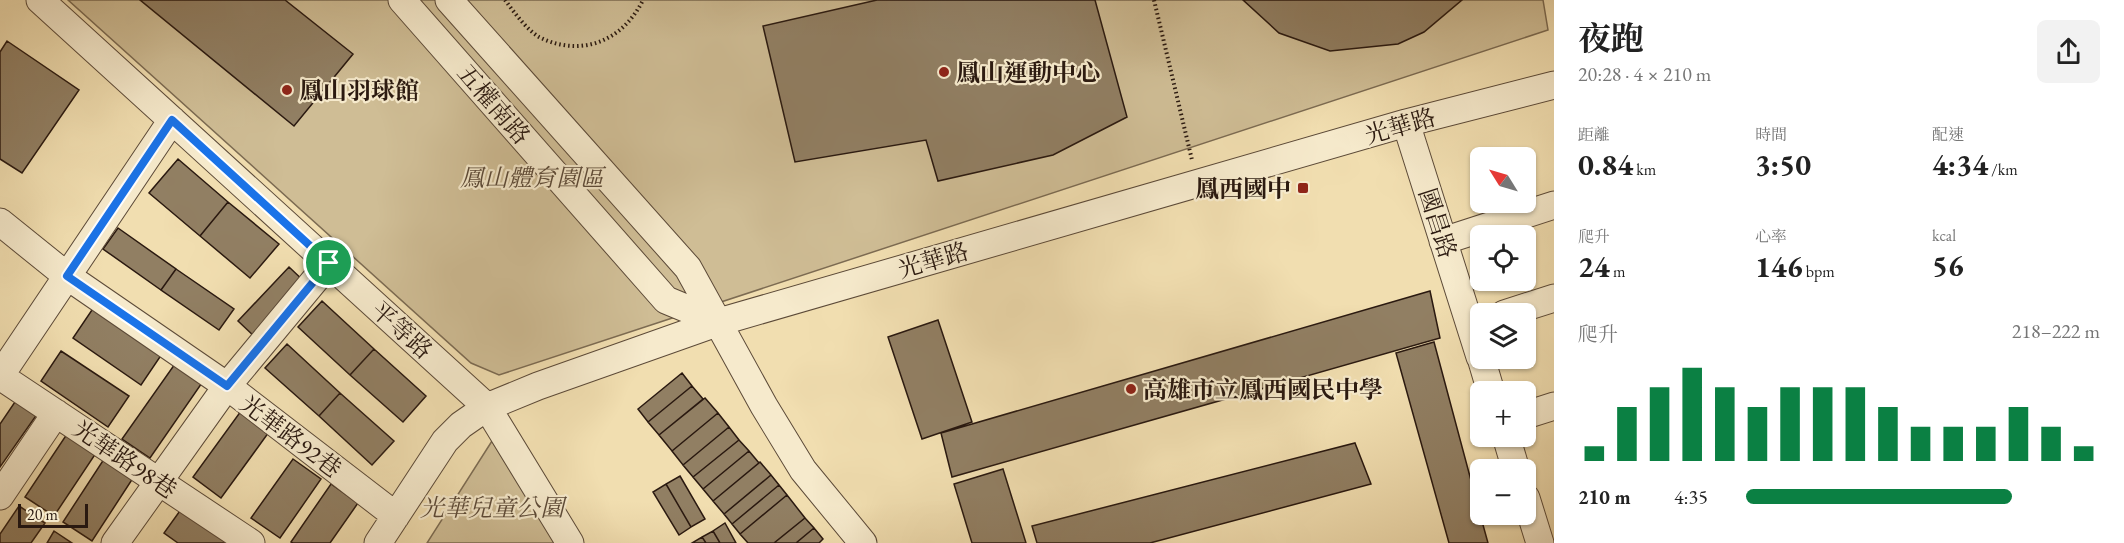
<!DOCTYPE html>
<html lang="zh-TW">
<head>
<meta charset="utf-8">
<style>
  :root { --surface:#fff; --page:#f2f2f2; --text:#222; --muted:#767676; --accent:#0b8043 }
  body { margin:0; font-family:"EB Garamond","Noto Serif TC",serif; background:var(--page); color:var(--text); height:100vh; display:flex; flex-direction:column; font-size:22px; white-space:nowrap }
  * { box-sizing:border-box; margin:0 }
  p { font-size:20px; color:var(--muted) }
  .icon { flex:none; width:33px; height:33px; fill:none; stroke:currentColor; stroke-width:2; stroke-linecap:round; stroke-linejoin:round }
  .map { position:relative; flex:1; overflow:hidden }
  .drawer { display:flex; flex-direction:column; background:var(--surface); width:570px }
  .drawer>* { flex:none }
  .needle { width:39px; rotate:307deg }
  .tools { position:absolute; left:1470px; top:147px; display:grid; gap:12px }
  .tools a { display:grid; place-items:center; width:66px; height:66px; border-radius:9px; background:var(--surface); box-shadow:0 2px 4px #0004; font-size:30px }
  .scale { position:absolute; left:18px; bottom:15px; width:70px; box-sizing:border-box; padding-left:6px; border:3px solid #2a1910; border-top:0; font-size:16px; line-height:21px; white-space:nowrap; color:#2a1910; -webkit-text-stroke:4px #f6eacc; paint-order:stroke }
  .pin { position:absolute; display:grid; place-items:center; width:51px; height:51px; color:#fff; margin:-26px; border:3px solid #fff; border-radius:50%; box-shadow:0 2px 6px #0007 }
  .round { display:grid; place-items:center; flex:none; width:63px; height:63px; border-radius:9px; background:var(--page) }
  .summary { display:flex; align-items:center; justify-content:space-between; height:102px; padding:0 24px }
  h1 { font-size:33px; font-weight:700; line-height:45px }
  .figures { display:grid; grid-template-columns:repeat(3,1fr); gap:9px; height:102px; padding:6px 24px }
  .figures div { display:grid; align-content:center }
  .figures b { font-size:30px; font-weight:700 }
  .figures small { font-size:16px; font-weight:400 }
  .figures p { font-size:16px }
  .chart { height:168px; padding:12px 24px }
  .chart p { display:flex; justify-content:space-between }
  .chart svg { width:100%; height:108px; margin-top:6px; stroke:var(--accent); stroke-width:6 }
  ul { padding:0 24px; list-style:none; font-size:20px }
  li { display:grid; grid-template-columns:96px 72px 1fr; align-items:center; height:45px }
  li i { height:15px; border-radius:8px; background:var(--accent) }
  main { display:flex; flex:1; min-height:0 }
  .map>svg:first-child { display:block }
</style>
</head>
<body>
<main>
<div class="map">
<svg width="1554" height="543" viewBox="0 0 1554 543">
  <rect width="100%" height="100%" fill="#f1deb0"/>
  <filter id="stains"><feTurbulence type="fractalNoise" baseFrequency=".00333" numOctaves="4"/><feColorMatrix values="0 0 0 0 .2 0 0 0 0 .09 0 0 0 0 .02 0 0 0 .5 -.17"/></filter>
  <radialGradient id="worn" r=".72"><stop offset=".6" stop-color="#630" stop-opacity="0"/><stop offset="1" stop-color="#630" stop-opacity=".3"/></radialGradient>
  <path fill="#cfbd95" stroke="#7c6b52" stroke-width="1.5" d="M 68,0 L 1543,0 L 1548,30 L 499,375 L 471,363 Z
    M 492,441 L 556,543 L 427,543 Z"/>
  <path fill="#917f63" stroke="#2a1910" stroke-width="1.5" d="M 140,0 L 285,0 L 353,54 L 294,126 Z
    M 877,0 L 1095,0 L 1127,117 L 1053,155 L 938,181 L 926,140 L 795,162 L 763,26 Z
    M 1243,0 L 1462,0 L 1424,32 L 1398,44 L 1330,51 L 1279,33 Z
    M 7,41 L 79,90 L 22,173 L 0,159 L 0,52 Z
    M 178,159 L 228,202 L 200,236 L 149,193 Z
    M 228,202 L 279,244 L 250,278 L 200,236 Z
    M 118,228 L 176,269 L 161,290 L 103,249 Z
    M 289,267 L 307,284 L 256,338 L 238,321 Z
    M 176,269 L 234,309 L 219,330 L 161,290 Z
    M 1430,291 L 1440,338 L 952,477 L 941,433 Z
    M 322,301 L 374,349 L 350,375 L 298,327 Z
    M 96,304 L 164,351 L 141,385 L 73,338 Z
    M 938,320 L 972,422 L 922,439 L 888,337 Z
    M 1434,342 L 1480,514 L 1488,543 L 1449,543 L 1396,353 Z
    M 287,344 L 340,393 L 319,416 L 265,368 Z
    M 374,349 L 426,396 L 403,422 L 350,375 Z
    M 61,351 L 129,396 L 108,427 L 41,381 Z
    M 177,361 L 204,380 L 150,458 L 122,439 Z
    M 682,373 L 692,386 L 648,422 L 638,409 Z
    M 692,386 L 703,399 L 659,435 L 648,422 Z
    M 340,393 L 394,441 L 372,465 L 319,416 Z
    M 19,396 L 40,410 L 0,467 L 0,424 Z
    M 705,398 L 718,413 L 672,451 L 659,435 Z
    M 241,411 L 269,432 L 221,498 L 193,477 Z
    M 718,413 L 729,427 L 683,465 L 672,451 Z
    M 729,427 L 739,440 L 693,477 L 683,465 Z
    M 71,428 L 100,447 L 54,516 L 25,497 Z
    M 739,440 L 749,451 L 703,489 L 693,477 Z
    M 1355,443 L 1371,484 L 1150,543 L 1037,543 L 1032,526 Z
    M 749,451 L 759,463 L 713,501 L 703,489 Z
    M 106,456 L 135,475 L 92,541 L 63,522 Z
    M 293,459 L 321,479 L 280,538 L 251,518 Z
    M 760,462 L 771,475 L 724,514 L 713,501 Z
    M 1003,469 L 1026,543 L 972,543 L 954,484 Z
    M 771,475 L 779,485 L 732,524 L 724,514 Z
    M 680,476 L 705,519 L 691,527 L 666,484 Z
    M 331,484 L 358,503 L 330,543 L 293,543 L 291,542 Z
    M 666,484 L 691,527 L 679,535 L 653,492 Z
    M 779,485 L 787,495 L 740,534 L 732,524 Z
    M 787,495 L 805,518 L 774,543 L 748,543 L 740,534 Z
    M 19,506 L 45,523 L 31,543 L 0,543 L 0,534 Z
    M 182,508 L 233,543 L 178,543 L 164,533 Z
    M 805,518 L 814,528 L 796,543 L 774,543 Z
    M 725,523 L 736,543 L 720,543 L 713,531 Z
    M 814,528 L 823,539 L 819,543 L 796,543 Z
    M 54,531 L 72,543 L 47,543 Z
    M 713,531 L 720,543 L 706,543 L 702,537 Z
    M 702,537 L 706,543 L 692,543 Z"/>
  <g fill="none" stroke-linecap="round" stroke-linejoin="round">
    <defs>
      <path id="minor" d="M 40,0 L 487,407 L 570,543
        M 402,0 L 666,300 L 719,322
        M 449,0 L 688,268 L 764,406 L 803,470 L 863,543
        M 172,120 L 0,376 L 251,543
        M 1406,123 L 1480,357
        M 0,222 L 67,276 L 227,386 L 396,516
        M 1443,241 L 1554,205
        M 1504,314 L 1554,298
        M 1481,358 L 1491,392
        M 1526,415 L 1554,406
        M 1506,436 L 1516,470
        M 0,496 L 56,413
        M 1526,498 L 1540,543
        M 115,543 L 227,386 L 329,263
        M 378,543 L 445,441 L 461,425 L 487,407 L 538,386 L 719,322 L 1406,123 L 1554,85"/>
    </defs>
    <use href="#minor" stroke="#5c4a38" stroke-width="29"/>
    <path stroke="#2a1910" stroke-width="4" stroke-dasharray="1.5 3" stroke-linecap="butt" d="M 505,0 C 514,12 526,29 539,37 C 581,58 623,41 643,0
      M 1154,0 L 1192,160"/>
    <use href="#minor" stroke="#f6eacc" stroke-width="27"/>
  </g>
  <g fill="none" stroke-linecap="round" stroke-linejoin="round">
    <defs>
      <path id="route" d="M 172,120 L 329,263 L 227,386 L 67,276 Z"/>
    </defs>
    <use href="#route" stroke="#fff" stroke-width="12"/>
    <use href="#route" stroke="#1a73e8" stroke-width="8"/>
  </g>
  <g fill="#8f2418" stroke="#f6eacc" stroke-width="2">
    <circle cx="944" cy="72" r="6"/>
    <circle cx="287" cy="90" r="6"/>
    <rect x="1297" y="182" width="12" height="12" rx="3"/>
    <circle cx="1131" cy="389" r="6"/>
  </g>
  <g text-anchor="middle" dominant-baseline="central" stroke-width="4.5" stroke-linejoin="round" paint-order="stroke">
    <g font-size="24" font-weight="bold" fill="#2a1910" stroke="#f6eacc" text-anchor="start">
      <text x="956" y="72">鳳山運動中心</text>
      <text x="299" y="90">鳳山羽球館</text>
      <text x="1291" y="188" text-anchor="end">鳳西國中</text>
      <text x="1143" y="389">高雄市立鳳西國民中學</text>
    </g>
    <g font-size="24" fill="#2a1910" stroke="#f6eacc">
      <text transform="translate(494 104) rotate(49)">五權南路</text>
      <text transform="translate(1400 126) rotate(-16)">光華路</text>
      <text transform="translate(1438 223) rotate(72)">國昌路</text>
      <text transform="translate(933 260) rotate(-16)">光華路</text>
      <text transform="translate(402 330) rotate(42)">平等路</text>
      <text transform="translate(291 436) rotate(37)">光華路92巷</text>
      <text transform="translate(125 459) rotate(34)">光華路98巷</text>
    </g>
    <g font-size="24" font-style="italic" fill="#5c4a38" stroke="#f6eacc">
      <text x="532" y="177">鳳山體育園區</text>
      <text x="492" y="507">光華兒童公園</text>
    </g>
  </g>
  <rect width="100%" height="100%" filter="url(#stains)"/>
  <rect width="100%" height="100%" fill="url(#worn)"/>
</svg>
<div class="tools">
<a><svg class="needle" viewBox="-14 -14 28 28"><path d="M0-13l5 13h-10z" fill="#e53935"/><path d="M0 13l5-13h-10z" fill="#767676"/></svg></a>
<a><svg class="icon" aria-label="locate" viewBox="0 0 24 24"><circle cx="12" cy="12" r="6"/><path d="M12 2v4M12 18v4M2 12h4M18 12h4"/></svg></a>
<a><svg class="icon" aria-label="layers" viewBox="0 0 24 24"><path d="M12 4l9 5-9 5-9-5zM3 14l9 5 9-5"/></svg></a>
<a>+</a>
<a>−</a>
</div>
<div class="scale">20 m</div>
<div class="pin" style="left:329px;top:263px;background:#1e9e55"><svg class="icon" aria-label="arrive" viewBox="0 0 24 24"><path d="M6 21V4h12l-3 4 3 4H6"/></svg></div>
</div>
<section class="drawer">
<div class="summary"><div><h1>夜跑</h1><p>20:28 · 4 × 210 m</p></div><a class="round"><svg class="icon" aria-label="share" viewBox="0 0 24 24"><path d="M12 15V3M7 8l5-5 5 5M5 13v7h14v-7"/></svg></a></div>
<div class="figures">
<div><p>距離</p><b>0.84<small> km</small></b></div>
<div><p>時間</p><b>3:50</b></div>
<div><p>配速</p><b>4:34<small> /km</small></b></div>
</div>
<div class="figures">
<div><p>爬升</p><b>24<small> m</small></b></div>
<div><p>心率</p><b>146<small> bpm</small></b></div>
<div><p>kcal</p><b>56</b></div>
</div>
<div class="chart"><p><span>爬升</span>218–222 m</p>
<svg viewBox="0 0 160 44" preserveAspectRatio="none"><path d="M5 44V38M15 44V22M25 44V14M35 44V6M45 44V14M55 44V22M65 44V14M75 44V14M85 44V14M95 44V22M105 44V30M115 44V30M125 44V30M135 44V22M145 44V30M155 44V38"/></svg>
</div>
<ul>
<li><b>210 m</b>4:35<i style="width:75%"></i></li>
</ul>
</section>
</main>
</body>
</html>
